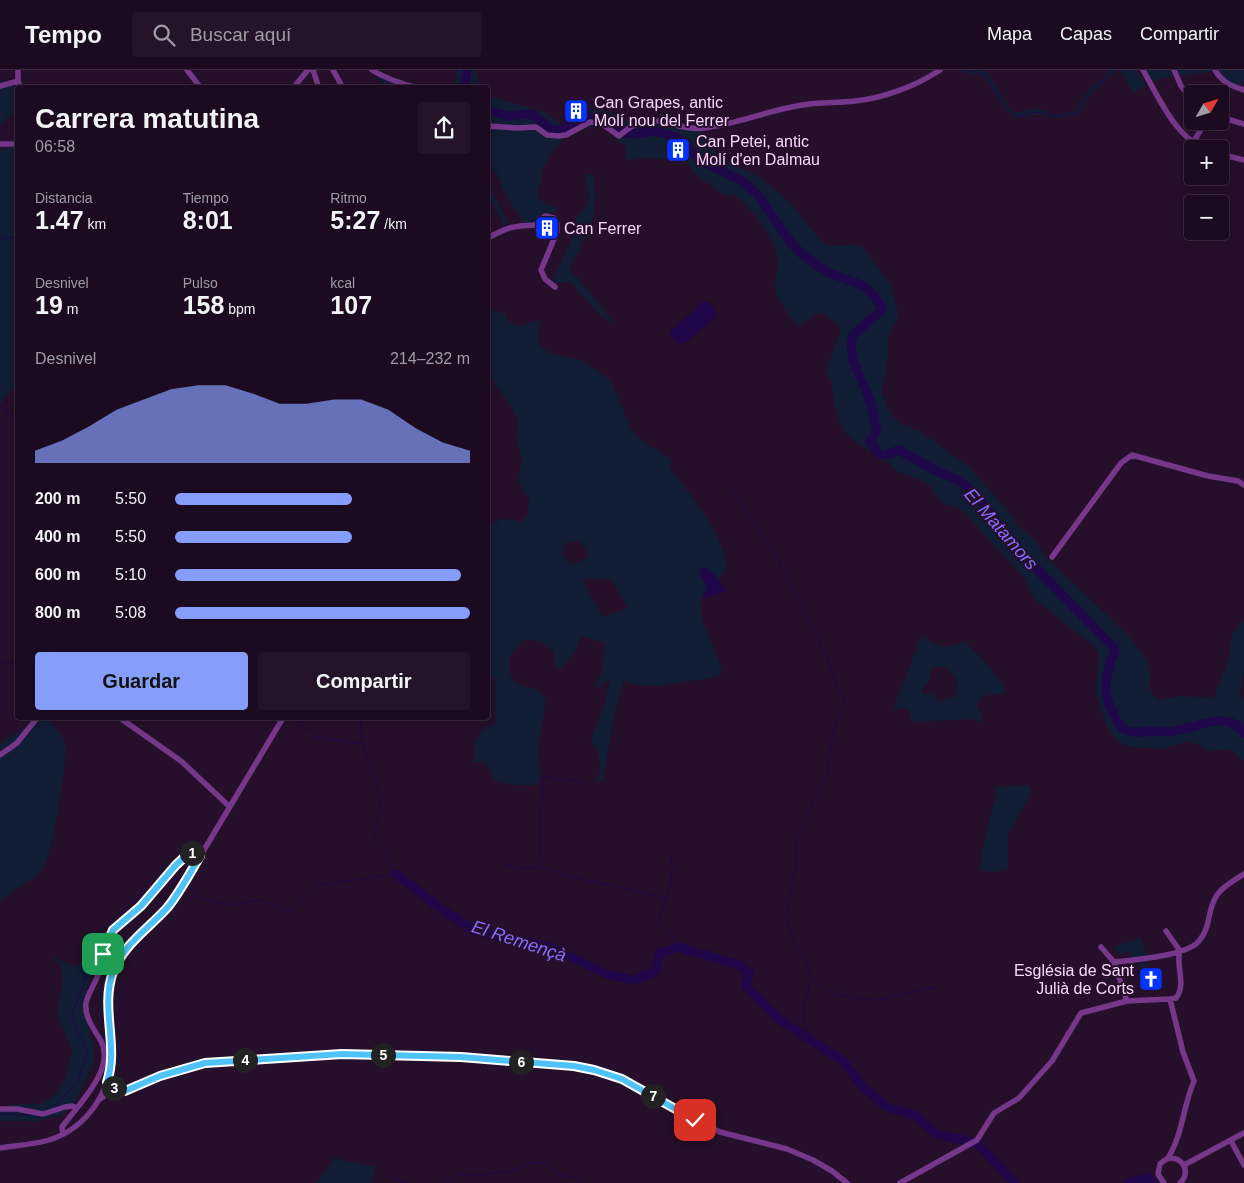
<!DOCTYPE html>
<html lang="es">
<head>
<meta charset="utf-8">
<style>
  :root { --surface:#1c0b20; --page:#251429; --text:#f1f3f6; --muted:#a09ba5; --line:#3a2b3e; --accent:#869dfa }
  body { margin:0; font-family:Arial,sans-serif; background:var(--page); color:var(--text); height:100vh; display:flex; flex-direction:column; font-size:19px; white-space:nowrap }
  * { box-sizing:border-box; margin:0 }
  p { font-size:16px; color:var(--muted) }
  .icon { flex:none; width:28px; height:28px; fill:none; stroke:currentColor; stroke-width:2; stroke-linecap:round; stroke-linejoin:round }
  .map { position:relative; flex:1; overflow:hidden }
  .side { position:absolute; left:15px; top:15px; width:475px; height:635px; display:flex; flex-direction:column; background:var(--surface); border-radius:5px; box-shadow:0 2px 12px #0003,0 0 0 1px var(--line) }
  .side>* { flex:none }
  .needle { width:32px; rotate:51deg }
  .fabs { position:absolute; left:1184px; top:15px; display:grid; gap:10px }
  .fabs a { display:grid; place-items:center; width:45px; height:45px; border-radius:5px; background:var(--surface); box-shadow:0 2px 12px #0003,0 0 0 1px var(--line); font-size:25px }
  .pin { position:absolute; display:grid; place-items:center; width:42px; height:42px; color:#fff; margin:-21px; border-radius:10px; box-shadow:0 2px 8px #0006 }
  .km { position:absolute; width:25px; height:25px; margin:-12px; border-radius:50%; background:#222; color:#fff; font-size:14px; line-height:25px; text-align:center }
  .round { display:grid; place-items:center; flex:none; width:52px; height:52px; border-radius:5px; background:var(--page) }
  .headline { display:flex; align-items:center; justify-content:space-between; height:85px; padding:0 20px }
  h1 { font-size:28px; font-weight:800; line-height:38px }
  .metrics { display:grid; grid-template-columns:repeat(3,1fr); gap:8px; height:85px; padding:5px 20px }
  .metrics div { display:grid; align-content:center }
  .metrics b { font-size:25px; font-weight:800 }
  .metrics small { font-size:14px; font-weight:400 }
  .metrics p { font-size:14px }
  .chart { height:140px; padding:10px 20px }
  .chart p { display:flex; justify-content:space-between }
  .chart svg { width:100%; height:90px; margin-top:5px; fill:var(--accent); opacity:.7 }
  .action { display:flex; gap:10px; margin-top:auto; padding:10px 20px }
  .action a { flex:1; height:58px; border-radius:5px; background:var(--accent); color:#111; font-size:20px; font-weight:800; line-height:58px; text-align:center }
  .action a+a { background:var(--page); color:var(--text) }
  ul { padding:0 20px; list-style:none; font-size:16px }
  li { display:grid; grid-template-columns:80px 60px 1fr; align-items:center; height:38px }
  li i { height:12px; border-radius:6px; background:var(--accent) }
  header { display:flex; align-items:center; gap:30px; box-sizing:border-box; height:70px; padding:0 25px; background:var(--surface); border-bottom:1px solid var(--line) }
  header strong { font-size:24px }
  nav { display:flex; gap:28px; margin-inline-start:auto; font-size:18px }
  .search { width:350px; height:45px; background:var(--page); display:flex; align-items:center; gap:12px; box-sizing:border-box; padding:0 18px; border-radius:5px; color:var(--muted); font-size:19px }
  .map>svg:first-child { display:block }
</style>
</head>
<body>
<header>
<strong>Tempo</strong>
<div class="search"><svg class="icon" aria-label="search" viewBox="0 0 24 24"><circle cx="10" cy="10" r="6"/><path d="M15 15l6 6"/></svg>Buscar aquí</div>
<nav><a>Mapa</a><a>Capas</a><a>Compartir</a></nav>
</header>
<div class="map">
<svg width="1244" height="1113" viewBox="0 0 1244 1113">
  <rect width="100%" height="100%" fill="#260f2a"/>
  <path fill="#111d34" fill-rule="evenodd" d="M 457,0 L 476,0 L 480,17 L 453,17 Z
    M 960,0 L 984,1 L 991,8 L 1009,39 L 1016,43 L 1036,38 L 1053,44 L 1064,44 L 1075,41 L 1090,18 L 1099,12 L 1111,0 L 1117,0 L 1093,22 L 1077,44 L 1064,48 L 1036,45 L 1016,48 L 1006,41 L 983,6 L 964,3 Z
    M 1120,0 L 1136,0 L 1146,15 L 1133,23 Z
    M 1146,0 L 1171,0 L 1173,5 L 1153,12 Z
    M 1177,0 L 1211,0 L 1212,2 L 1179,5 Z
    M 1218,0 L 1244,0 L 1244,9 L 1241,17 C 1231,14 1224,9 1218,0 Z
    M 379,2 L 424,17 L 388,17 L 377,8 Z
    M 0,10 L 7,12 L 18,19 C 17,35 17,45 0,54 Z
    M 488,25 L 491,27 L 545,42 L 562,55 C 569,51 576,46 583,42 C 599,35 621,44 632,55 L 640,52 L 701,58 C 707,73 715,85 730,93 C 738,98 747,100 754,104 C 769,113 781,124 793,136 C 802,145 817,170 826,174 C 838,180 851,170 863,177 L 891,215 L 897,238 L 897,250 L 888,266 L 888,285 L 882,323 L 889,341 L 898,352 L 924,364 L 968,396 L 1013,446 L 1017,456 L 1033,468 L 1046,487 L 1130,567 C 1137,576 1146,587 1149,598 C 1153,613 1143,617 1159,630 L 1181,626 L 1214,628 L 1230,584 L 1231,567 L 1239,554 L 1244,550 L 1244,601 L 1240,622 L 1244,631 L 1244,691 L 1230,679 L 1210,681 L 1197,674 L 1188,671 L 1164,679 L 1131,677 L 1121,673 L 1112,665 L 1107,657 L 1095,621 L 1099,587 L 1095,577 L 1034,529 L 1024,508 L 965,443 L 960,439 L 943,434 L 930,416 L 925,412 L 899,402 L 887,392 L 856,373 L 842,359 L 834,334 L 832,313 L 826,301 L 840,261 L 840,257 L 823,243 L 819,243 L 798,256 C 790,246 773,226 775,213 C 776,203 780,194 776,183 C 768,157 754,143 735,125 L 725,126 L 697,106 L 685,90 L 685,78 L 672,75 L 671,81 L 675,85 L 674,89 L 643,88 L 625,91 L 626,81 L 624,74 L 616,71 L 612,63 L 600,55 C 588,56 575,65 566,65 L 560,73 L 554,79 L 541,102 L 542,110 L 538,121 L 539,128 L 545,134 L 559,138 L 539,152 L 525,154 L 506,126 L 498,107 L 488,92 Z
    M 17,77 L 17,317 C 11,319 2,329 0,336 L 0,79 Z
    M 593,104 C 598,133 595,150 581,176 C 577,184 572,192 569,201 L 578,208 L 616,255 L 602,247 L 570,212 L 558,213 L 552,212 L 577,158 L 575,149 C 581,143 590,134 589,125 C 588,117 584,114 586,105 Z
    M 488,113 L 509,154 L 505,156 C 497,143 487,129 488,113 Z
    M 488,239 L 505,244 L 508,251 L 519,256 L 540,250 L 537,273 L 549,283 L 581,290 L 605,306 L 612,313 L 631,359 L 644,372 L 668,387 L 672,392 L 669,397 C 686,419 727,468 726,496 C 725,501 722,505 719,509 L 705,497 L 699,502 L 707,517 C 705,522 701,527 701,532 C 699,557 718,579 722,602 L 717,607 L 656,616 L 636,615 L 624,610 L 613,652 L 603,711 L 596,712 L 600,699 L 598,683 L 591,669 L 604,635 L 610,609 L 598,618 L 594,616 L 601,605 L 605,574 L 581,565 L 575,583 L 560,599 L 554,594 L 554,582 L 539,571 L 525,570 C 522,573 517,576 514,580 C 506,590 508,610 520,615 C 532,620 539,616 546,630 L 539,674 L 540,709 L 535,715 L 509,715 L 493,709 C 491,698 487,692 474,692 L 475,672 L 483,657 L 495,655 L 495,610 L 490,604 L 488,604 L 488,457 C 498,447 508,448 521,452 L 528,445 L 529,429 L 518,411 L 522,390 L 516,366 L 518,352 L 510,333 L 497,318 L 488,297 ZM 577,471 L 584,476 L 588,487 L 572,495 L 562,485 L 566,472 ZM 582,509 L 611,509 L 628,538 L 603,547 Z
    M 922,565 C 937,578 946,580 965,571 C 979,587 999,603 1006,623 L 982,626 L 977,637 L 982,644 L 982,650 L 980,653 L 974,649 L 911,652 L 910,641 L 906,638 L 893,639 ZM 937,597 L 946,597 L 957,610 L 956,626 L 940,632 L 932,622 L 923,625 L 922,619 L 929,613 L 931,599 Z
    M 48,649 C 53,656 64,666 65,674 C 68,691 52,787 43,799 C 31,812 13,820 0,832 L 0,674 L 28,655 Z
    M 1029,715 L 1032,722 L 1008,765 L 1008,799 C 997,802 989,803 979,799 L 989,750 L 997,725 L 994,717 Z
    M 98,862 L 99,878 L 83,933 L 94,979 L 93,994 L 80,1024 L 63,1045 L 39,1051 L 0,1051 L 0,1037 L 18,1034 L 41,1034 L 55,1025 L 66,1006 L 72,981 L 57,944 L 63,910 L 60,894 L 48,885 L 74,896 L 85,892 Z
    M 1141,867 L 1146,884 L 1145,887 L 1133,888 L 1130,882 L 1119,885 L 1114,877 Z
    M 1139,890 L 1145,890 L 1151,903 L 1145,906 L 1149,913 L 1153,915 L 1149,918 L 1138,899 L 1141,897 Z
    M 334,1088 L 376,1097 L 371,1113 L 317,1113 Z"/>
  <path fill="#1f074a" d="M 704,231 C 712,234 717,239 716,247 L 686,272 L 680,274 L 671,267 L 670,262 Z
    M 705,497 L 719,509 L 726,520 L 724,522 L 705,529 L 703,525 L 707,517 L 699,502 L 701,498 Z"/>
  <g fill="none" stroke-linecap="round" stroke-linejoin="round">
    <path stroke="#1f074a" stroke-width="1" d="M 192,0 L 205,18
      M 964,0 L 984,4 L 1007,40 L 1017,47 L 1035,42 L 1064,46 L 1076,42 L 1091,20 L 1100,14 L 1114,0
      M 0,169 L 18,167
      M 0,337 L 5,339 L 18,351
      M 728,417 L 744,439 L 776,486 L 820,572 L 844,632 L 842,640 L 833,664 L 826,707 L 810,738 L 797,772 L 796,793 L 786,847 L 797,879 L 805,889 L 810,904 L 809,921 L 804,936 L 806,966
      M 0,592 L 12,593 L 18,598
      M 293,648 L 316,667 L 363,674
      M 505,795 L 521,798 L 542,797 L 565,805 L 662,827 L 665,829 L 659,852 L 674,869 L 678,877
      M 542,797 L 540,764 L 543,707 L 587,712
      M 163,813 L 181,807 L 184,810
      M 186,813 L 198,828 L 231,835 L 260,830 L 291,842 L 318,815 L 396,804 L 385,782 L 373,768 L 378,753 L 379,733 L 378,715 L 363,674 L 360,648
      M 666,828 C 671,814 674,803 671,788
      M 812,912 L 833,924 L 846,927 L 876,930 L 936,917
      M 841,914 L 846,927
      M 54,1037 L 78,1011 L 88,982 L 71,947 L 106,855 L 146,820 L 155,817
      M 0,1044 L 32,1045
      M 387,1105 L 406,1113
      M 444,1113 L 457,1104 L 480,1105 L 510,1101 L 534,1092 L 545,1094 L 559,1105 L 580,1109 L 584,1113"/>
    <path stroke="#1f074a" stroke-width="9" d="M 464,18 L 467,0
      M 488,40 L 507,46 L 532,44 L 552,60 L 560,60 L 588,48 L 597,48 L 610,51 L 627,63 L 634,64 L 654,61 L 670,65 L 679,69 L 701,91 L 742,111 L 758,125 L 792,174 L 803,185 L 827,202 L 864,216 L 875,227 L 883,239 L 853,265 C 846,288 862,307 869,328 C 873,339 875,350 877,362 L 870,372 C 882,390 883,386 899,380 L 934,400 L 958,410 L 966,416 L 991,444 L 1017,481 L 1034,496 L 1111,575 L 1115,581 C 1106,602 1102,622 1113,643 C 1116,649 1118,655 1124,659 C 1132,664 1141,662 1150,661 C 1158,661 1165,662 1173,661 C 1197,659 1227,638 1244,663
      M 396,804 L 444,841 L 474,861 L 547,876 L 609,905 L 635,910 L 655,902 L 660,883 L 678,877 L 739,895 L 749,903 L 746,916 L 779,949 L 843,991 L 863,1017 L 886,1036 L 916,1046 L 936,1064 L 977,1073 L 1015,1113
      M 1128,1113 L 1148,1107 L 1152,1113"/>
    <path stroke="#76378b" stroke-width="5.5" d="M 18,0 L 18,11 L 21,18
      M 187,0 L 201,18
      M 313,0 L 319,18
      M 333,0 L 343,18
      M 372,0 C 386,9 402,14 418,18
      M 1143,0 C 1159,28 1173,62 1203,79
      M 1174,0 L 1181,16 L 1192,30
      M 1215,0 C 1222,12 1231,16 1244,20
      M 0,16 L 18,11
      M 293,18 L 308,0
      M 1220,47 L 1244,54
      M 488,56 L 517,58 L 536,57 L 547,65 L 558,66 L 566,65 L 590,52 L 601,53 L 619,66 C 655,34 668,62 705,58 C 738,54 769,40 802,35 C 819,32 837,33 855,31 C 884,28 916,16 940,0
      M 0,74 L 18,74
      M 1220,84 L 1244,90
      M 1192,86 L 1191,76 L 1206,51
      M 488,168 C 508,157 512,156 535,155 L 545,146 L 554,148 L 557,153 L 557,162 L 541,200 L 545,209 L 555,217
      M 1052,487 L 1121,393 L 1132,385 L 1208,406 L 1238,411 L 1244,415
      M 120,648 L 181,691 L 230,737
      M 0,685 L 17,673 L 37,648
      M 1101,877 L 1114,892
      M 1127,931 L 1114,892 C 1133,890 1187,886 1199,871 C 1211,858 1207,839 1217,825 C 1223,816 1235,810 1244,804
      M 100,1029 L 109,1023 L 125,1021 L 150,1009 L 182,998 L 205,993 L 259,989 L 342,984 L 461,987 L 574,996 L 623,1009 L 695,1050 L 720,1062 L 787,1079 L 813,1090 L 832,1101 L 847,1113
      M 0,1039 L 17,1039 L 43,1044 L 65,1037 L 72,1036 L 77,1038
      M 63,1064 L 62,1057 C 77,1036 116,999 101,971 C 94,959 84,947 86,933 C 88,923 95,914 98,905 C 103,891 103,878 110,865 C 117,852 131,847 141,836 C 156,819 170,801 186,785 L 192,782 L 200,786
      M 1231,1071 L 1244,1095
      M 0,1078 C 16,1075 33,1075 49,1070 C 88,1058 112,1020 112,980 C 111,954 105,930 113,904 C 123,871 157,852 177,825 L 283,648
      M 1168,1088 C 1183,1064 1183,1036 1194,1011 L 1183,982 L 1170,929
      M 1184,1095 L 1244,1063
      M 900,1113 L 977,1070 L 994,1043 L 1019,1028 L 1052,991 L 1081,943 L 1127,931 L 1170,929 L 1176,928 C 1187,914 1175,896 1180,881 L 1166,861
      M 1164,1113 L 1158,1104 L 1160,1094 C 1175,1078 1195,1099 1180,1113"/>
  </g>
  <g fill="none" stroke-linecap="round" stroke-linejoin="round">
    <defs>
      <path id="route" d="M 103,884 L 113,860 L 141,836 L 176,795 L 189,783 L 196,783 L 200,786 C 190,803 180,822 167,838 C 148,859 123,875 113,902 C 100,938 119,976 107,1012 L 117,1021 L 125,1021 L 160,1006 L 205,993 L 342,984 L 461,987 L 574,996 L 594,1000 L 622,1009 L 695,1050"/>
    </defs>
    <use href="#route" stroke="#fff" stroke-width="10"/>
    <use href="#route" stroke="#4fc3f7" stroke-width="6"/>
  </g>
  <defs>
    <symbol id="building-square" viewBox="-11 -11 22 22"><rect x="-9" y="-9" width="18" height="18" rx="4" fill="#0333ff" stroke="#260f2a"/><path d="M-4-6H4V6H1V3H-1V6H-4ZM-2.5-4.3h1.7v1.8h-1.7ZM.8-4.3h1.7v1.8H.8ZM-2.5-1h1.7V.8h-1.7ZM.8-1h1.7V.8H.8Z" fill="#fff"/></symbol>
    <symbol id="church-square" viewBox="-11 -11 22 22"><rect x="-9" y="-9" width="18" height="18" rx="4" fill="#0333ff" stroke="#260f2a"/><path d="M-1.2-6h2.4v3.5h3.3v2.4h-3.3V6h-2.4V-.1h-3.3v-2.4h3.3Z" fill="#fff"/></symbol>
  </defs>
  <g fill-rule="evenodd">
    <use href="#building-square" x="562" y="27" width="28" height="28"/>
    <use href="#building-square" x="664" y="66" width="28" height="28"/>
    <use href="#building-square" x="533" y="144" width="28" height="28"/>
    <use href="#church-square" x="1137" y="895" width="28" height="28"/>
  </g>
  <g text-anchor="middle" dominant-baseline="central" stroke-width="4" stroke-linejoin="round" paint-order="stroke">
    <g font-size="16" fill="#f8d7ff" stroke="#260f2a" text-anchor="start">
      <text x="594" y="32">Can Grapes, antic<tspan x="594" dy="18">Molí nou del Ferrer</tspan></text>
      <text x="696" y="71">Can Petei, antic<tspan x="696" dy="18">Molí d'en Dalmau</tspan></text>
      <text x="564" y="158">Can Ferrer</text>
      <text x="1134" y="900" text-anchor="end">Església de Sant<tspan x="1134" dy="18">Julià de Corts</tspan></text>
    </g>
    <g font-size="18" font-style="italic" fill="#866dff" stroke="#260f2a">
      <text transform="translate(1001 459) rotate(49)">El Matamors</text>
      <text transform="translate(519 871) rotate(18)">El Remençà</text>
    </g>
  </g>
</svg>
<div class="fabs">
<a><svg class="needle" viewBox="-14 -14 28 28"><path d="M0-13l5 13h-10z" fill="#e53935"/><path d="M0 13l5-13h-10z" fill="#a09ba5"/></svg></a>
<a>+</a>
<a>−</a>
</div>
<div class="pin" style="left:103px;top:884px;background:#1e9e55"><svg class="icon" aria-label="arrive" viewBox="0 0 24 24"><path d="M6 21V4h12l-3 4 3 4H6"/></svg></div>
<div class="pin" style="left:695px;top:1050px;background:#d93025"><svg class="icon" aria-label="check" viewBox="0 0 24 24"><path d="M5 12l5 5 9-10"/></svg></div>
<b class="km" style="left:192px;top:783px">1</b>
<b class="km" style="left:114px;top:1018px">3</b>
<b class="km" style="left:245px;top:990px">4</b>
<b class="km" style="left:383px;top:985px">5</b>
<b class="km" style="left:521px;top:992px">6</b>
<b class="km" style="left:653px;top:1026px">7</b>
<section class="side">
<div class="headline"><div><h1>Carrera matutina</h1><p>06:58</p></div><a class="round"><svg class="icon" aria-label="share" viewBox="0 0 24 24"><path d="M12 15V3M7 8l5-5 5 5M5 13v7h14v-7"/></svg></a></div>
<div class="metrics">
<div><p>Distancia</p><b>1.47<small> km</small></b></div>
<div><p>Tiempo</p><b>8:01</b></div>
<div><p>Ritmo</p><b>5:27<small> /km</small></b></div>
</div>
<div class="metrics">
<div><p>Desnivel</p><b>19<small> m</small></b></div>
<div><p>Pulso</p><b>158<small> bpm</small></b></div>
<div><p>kcal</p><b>107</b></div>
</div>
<div class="chart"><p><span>Desnivel</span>214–232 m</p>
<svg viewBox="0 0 160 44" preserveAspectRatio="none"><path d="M0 44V38L10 33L20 26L30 18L40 13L50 8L60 6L70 6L80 10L90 15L100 15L110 13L120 13L130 18L140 27L150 34L160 38V44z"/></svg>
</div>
<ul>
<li><b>200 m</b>5:50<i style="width:60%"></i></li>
<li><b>400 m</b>5:50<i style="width:60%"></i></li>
<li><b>600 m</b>5:10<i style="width:97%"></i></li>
<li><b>800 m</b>5:08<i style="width:100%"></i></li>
</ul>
<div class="action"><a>Guardar</a><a>Compartir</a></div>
</section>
</div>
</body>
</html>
